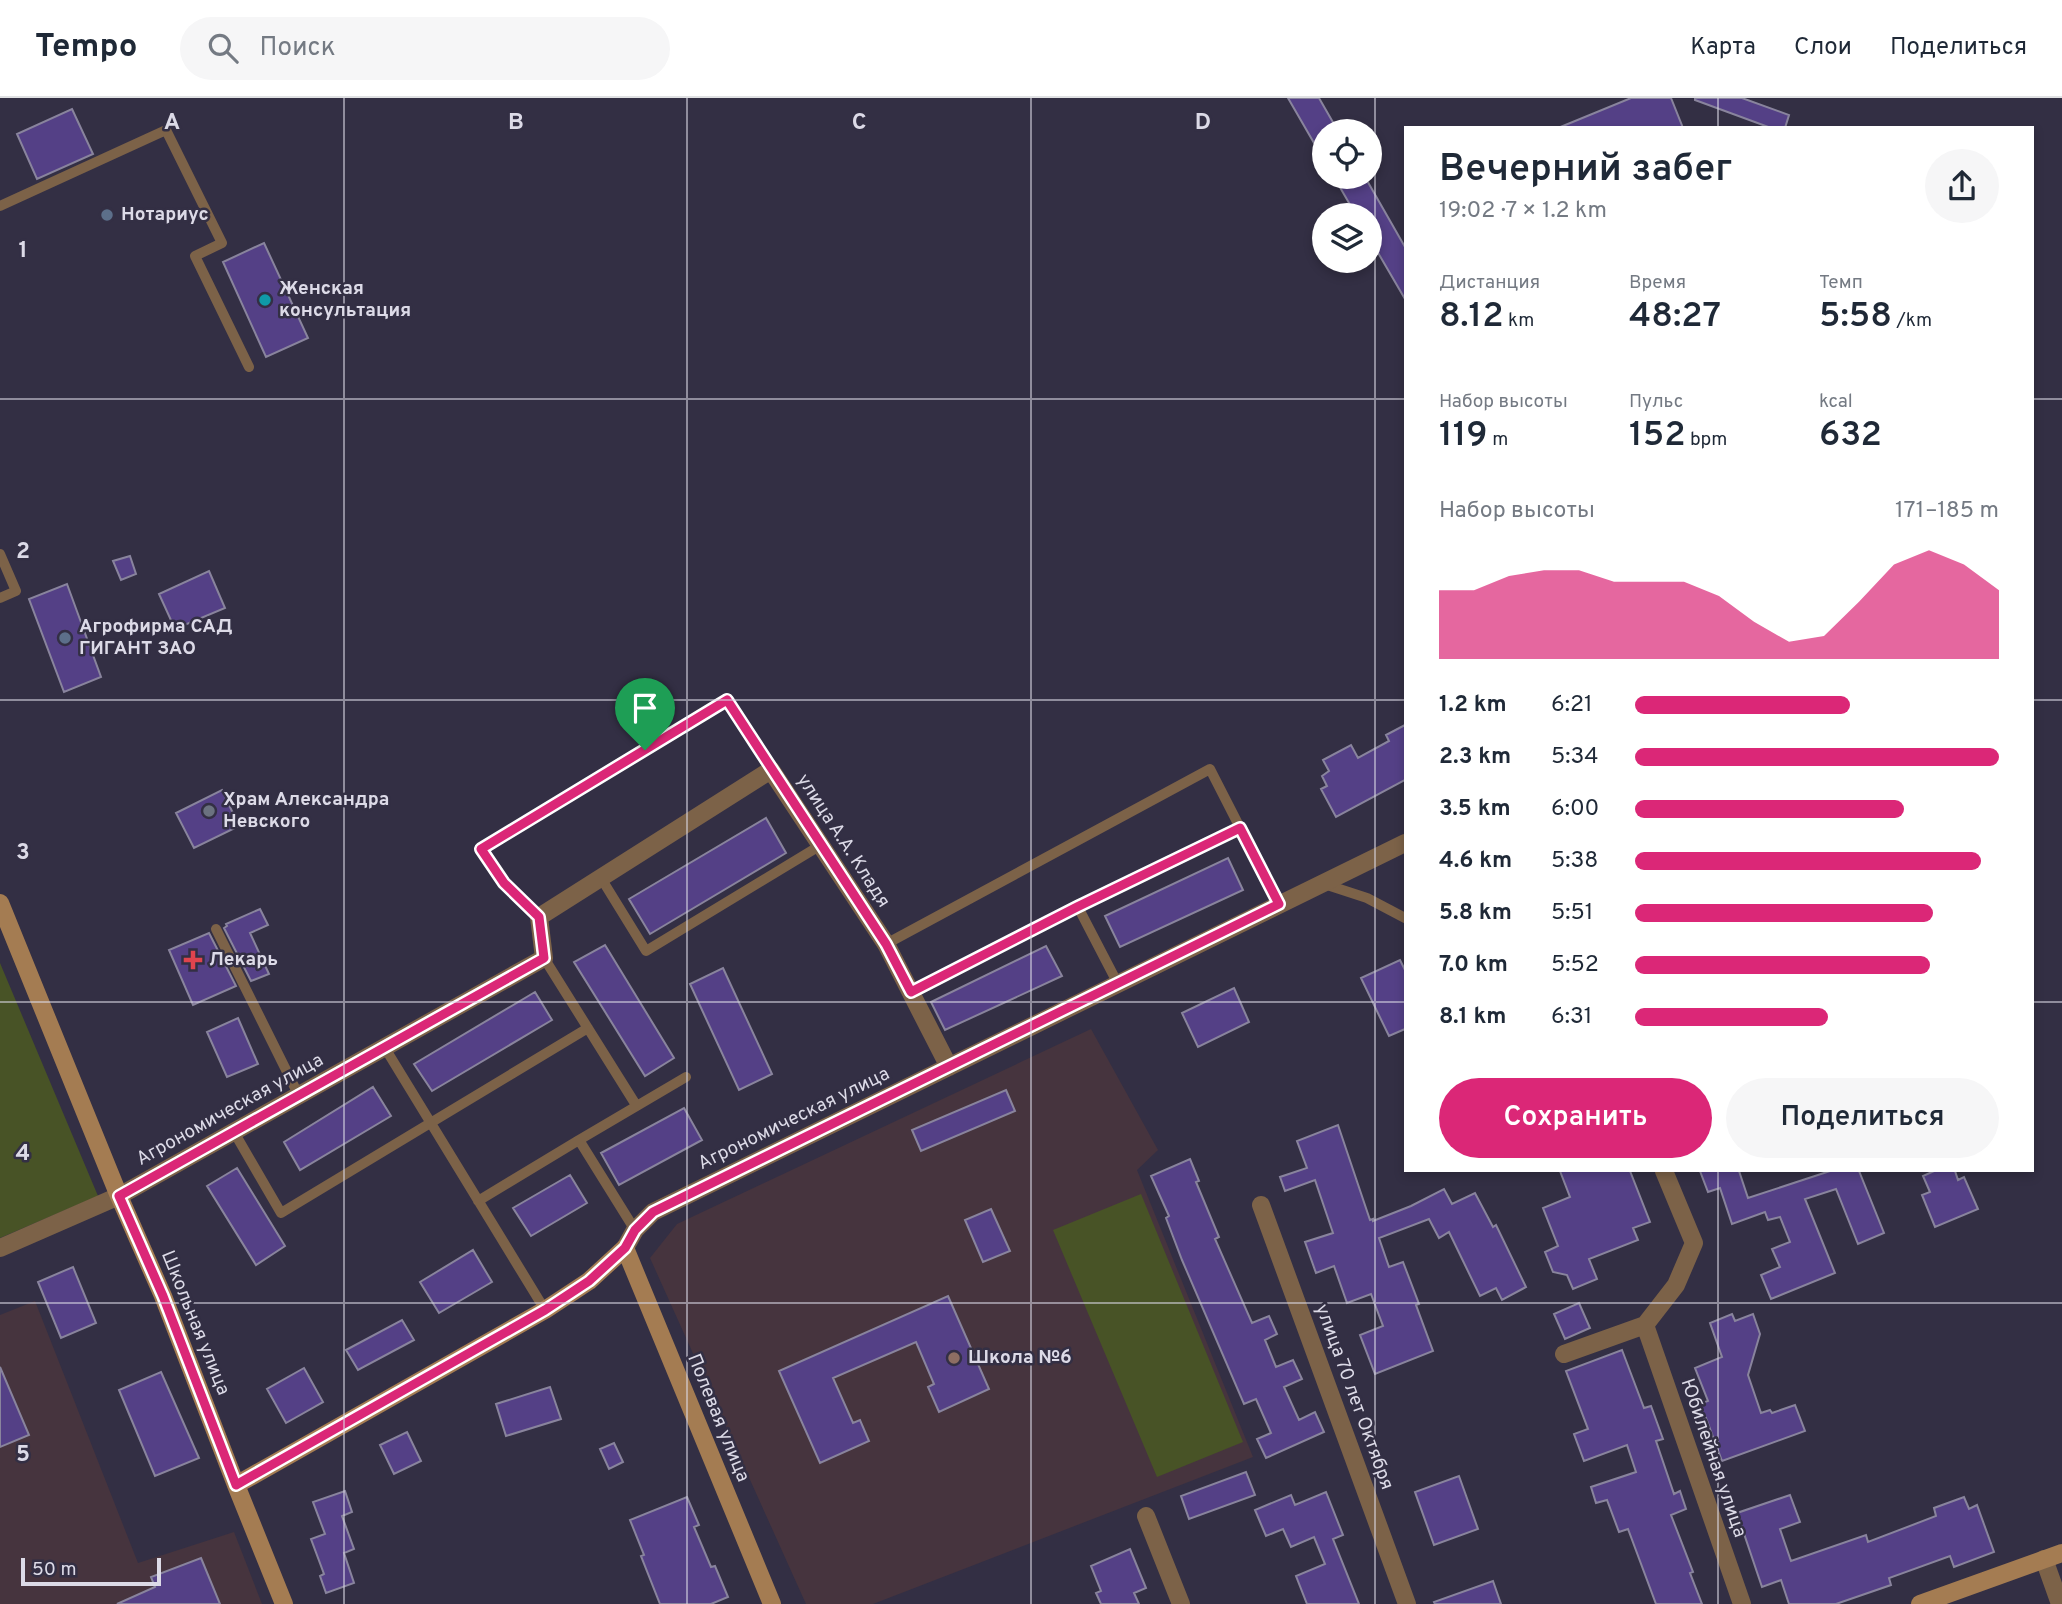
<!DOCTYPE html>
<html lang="ru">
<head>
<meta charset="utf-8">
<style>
  :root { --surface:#fff; --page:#f6f6f7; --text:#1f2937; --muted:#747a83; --line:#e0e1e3; --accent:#db2777 }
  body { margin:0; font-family:Overpass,sans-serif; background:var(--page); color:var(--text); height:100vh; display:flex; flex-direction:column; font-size:26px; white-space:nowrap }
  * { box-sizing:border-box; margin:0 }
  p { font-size:23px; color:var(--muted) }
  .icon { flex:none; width:38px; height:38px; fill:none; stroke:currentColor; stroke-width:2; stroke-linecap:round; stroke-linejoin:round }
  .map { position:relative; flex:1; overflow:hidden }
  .panel { position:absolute; left:1404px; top:28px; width:630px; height:1046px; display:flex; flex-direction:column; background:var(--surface); border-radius:0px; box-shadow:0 4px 10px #0003 }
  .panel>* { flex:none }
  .buttons { position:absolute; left:1312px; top:21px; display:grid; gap:14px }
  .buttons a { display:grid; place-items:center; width:70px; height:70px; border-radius:50%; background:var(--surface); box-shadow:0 4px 10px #0003; font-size:35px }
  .scale { position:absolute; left:21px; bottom:18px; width:140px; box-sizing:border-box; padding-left:7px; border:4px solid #dcdae7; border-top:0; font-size:19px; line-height:24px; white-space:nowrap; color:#dcdae7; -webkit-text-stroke:5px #332f44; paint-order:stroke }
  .pin { position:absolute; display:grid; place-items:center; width:60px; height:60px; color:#fff; margin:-72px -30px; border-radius:50% 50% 50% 0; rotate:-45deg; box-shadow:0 0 7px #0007 }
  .pin .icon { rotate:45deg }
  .round { display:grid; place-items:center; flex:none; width:74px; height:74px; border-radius:37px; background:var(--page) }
  .head { display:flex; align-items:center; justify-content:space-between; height:119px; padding:0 35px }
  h1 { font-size:38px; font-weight:600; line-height:52px }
  .stats { display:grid; grid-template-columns:repeat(3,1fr); gap:10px; height:119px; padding:7px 35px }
  .stats div { display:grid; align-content:center }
  .stats b { font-size:35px; font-weight:600 }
  .stats small { font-size:19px; font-weight:400 }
  .stats p { font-size:19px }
  .chart { height:196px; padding:14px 35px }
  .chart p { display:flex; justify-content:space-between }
  .chart svg { width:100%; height:126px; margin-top:7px; fill:var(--accent); opacity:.7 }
  .button { display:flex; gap:14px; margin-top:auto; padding:14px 35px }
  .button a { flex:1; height:80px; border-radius:42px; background:var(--accent); color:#fff; font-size:28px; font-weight:600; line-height:80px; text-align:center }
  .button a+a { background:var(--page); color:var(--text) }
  ul { padding:0 35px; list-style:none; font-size:23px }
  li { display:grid; grid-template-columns:112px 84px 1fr; align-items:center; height:52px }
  li i { height:18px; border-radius:9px; background:var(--accent) }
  header { display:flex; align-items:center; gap:42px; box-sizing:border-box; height:98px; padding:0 35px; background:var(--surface); border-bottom:2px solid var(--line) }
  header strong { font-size:33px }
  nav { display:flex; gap:38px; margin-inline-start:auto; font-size:24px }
  .search { width:490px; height:63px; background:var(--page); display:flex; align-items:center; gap:18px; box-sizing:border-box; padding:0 24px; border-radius:38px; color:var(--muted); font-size:26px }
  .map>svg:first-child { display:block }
</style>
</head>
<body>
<header>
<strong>Tempo</strong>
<div class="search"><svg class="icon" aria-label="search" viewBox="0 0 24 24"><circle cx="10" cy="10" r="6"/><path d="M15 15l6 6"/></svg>Поиск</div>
<nav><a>Карта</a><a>Слои</a><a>Поделиться</a></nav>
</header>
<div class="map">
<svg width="2062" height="1506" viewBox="0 0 2062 1506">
  <rect width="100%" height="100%" fill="#332f44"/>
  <path fill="#46343e" d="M 1091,931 L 1158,1052 L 1137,1072 L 1253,1359 L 873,1506 L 806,1506 L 650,1160 L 677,1126 Z
    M 35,1203 L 138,1465 L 234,1434 L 262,1506 L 0,1506 L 0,1217 Z"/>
  <path fill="#485326" d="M 0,865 L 98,1098 L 0,1140 Z
    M 1141,1096 L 1243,1344 L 1157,1379 L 1053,1132 Z"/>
  <path fill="#544086" stroke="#89849d" stroke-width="2" d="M 1288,0 L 1319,0 L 1338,33 L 1325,33 L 1325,64 Z
    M 1631,0 L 1671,0 L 1683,30 L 1558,30 Z
    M 1695,0 L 1742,0 L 1789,17 L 1785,30 L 1771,30 L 1695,2 Z
    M 72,11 L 93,56 L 37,81 L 17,36 Z
    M 1334,79 L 1365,79 L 1405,149 L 1405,201 L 1370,141 L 1370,117 L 1356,117 Z
    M 264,145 L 308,240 L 266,259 L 223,164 Z
    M 130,458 L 136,476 L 121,482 L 113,463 Z
    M 209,473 L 225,510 L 175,531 L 159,496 Z
    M 67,486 L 101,579 L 64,594 L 29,501 Z
    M 1405,627 L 1405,682 L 1336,719 L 1321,691 L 1327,688 L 1322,678 L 1329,673 L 1323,662 L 1351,647 L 1358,660 L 1389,643 L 1386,637 Z
    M 222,692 L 239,728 L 194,750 L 176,715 Z
    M 766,720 L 786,755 L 650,836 L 629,801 Z
    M 1228,760 L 1243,792 L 1120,849 L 1105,818 Z
    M 260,811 L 268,827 L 250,835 L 269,876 L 251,883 L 224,830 L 227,828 L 226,826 Z
    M 209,835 L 236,888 L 193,907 L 169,852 Z
    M 605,847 L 674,960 L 645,978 L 574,864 Z
    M 1046,848 L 1062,878 L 945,932 L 931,904 Z
    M 1400,862 L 1405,872 L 1405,931 L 1389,938 L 1361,880 Z
    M 723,870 L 772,976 L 739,992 L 690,886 Z
    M 1234,890 L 1249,924 L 1198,949 L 1182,915 Z
    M 535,894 L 552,922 L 432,993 L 414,966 Z
    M 238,920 L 258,966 L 227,979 L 207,934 Z
    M 373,989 L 391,1018 L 300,1072 L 284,1044 Z
    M 1006,992 L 1015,1013 L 921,1053 L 912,1032 Z
    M 684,1010 L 702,1042 L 619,1087 L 601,1055 Z
    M 1338,1027 L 1370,1122 L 1373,1121 L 1373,1123 L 1411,1108 L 1444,1091 L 1452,1106 L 1475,1095 L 1493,1129 L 1496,1127 L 1526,1189 L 1502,1202 L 1496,1190 L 1480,1198 L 1449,1134 L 1439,1140 L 1429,1121 L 1379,1140 L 1389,1169 L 1403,1164 L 1419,1206 L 1416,1207 L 1433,1253 L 1375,1276 L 1360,1237 L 1383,1228 L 1371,1196 L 1347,1205 L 1334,1168 L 1316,1175 L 1305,1144 L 1333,1135 L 1315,1082 L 1285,1093 L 1280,1079 L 1307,1070 L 1297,1043 Z
    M 1190,1061 L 1199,1083 L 1196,1084 L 1219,1139 L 1215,1141 L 1252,1225 L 1269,1218 L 1277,1236 L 1265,1242 L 1276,1269 L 1293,1262 L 1302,1281 L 1284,1289 L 1299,1322 L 1315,1314 L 1324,1334 L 1266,1360 L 1257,1341 L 1271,1335 L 1256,1301 L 1244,1306 L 1182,1162 L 1166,1120 L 1169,1118 L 1151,1078 Z
    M 237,1070 L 285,1148 L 256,1167 L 207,1088 Z
    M 1560,1073 L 1630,1073 L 1650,1124 L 1633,1130 L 1638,1142 L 1589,1161 L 1597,1181 L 1573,1191 L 1567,1177 L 1553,1174 L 1545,1154 L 1558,1148 L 1543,1110 L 1570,1099 Z
    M 1700,1073 L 1739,1073 L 1748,1100 L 1830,1073 L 1859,1073 L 1884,1135 L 1858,1146 L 1836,1091 L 1805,1101 L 1835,1175 L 1771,1201 L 1761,1177 L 1780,1169 L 1772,1151 L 1790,1144 L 1780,1119 L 1768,1122 L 1765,1114 L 1732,1126 L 1720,1090 L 1708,1094 Z
    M 1934,1073 L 1955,1073 L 1958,1082 L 1964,1079 L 1978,1111 L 1935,1129 L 1922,1097 L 1930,1094 L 1923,1078 Z
    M 570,1077 L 587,1105 L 531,1138 L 513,1110 Z
    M 991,1111 L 1010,1153 L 983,1164 L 965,1122 Z
    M 473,1152 L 492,1184 L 439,1215 L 420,1184 Z
    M 73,1169 L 96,1225 L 61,1240 L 38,1184 Z
    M 948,1198 L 989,1291 L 939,1314 L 928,1289 L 934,1286 L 916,1244 L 833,1280 L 853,1325 L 860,1322 L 869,1343 L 820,1365 L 779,1273 Z
    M 1579,1205 L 1590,1230 L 1565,1241 L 1554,1216 Z
    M 1732,1216 L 1735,1223 L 1753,1216 L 1760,1236 L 1748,1277 L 1761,1315 L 1770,1312 L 1772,1315 L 1795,1307 L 1805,1333 L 1722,1363 L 1706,1320 L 1699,1323 L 1694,1308 L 1708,1303 L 1695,1270 L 1722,1259 L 1710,1225 Z
    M 402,1222 L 414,1242 L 358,1272 L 346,1252 Z
    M 1622,1252 L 1644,1310 L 1651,1308 L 1663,1341 L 1656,1343 L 1674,1396 L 1680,1393 L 1686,1411 L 1671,1417 L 1693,1474 L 1690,1475 L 1702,1506 L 1656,1506 L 1628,1431 L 1619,1434 L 1607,1402 L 1596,1405 L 1591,1389 L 1636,1374 L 1627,1347 L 1584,1363 L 1574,1336 L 1588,1331 L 1566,1273 Z
    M 0,1269 L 29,1337 L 0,1349 Z
    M 304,1270 L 323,1304 L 286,1325 L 267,1291 Z
    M 161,1274 L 199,1360 L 155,1378 L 119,1292 Z
    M 550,1289 L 561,1321 L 506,1338 L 496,1306 Z
    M 407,1334 L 421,1363 L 394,1376 L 380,1347 Z
    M 614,1345 L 623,1364 L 609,1371 L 600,1351 Z
    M 1246,1374 L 1255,1397 L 1189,1421 L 1181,1398 Z
    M 1459,1378 L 1478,1431 L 1434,1447 L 1415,1394 Z
    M 345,1393 L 352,1414 L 342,1418 L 354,1451 L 344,1455 L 354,1485 L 326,1495 L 320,1478 L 324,1476 L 311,1441 L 325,1436 L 313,1404 Z
    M 1326,1394 L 1343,1437 L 1333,1441 L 1359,1506 L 1307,1506 L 1296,1478 L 1325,1466 L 1314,1439 L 1291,1449 L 1283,1431 L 1266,1438 L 1255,1412 L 1291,1397 L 1295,1407 Z
    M 1790,1397 L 1800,1424 L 1780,1431 L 1791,1463 L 1866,1437 L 1868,1444 L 1936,1418 L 1934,1410 L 1964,1399 L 1969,1411 L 1977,1407 L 1994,1454 L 1954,1469 L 1950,1458 L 1889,1480 L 1891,1487 L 1836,1506 L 1789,1506 L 1781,1482 L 1762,1489 L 1737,1415 Z
    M 687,1399 L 699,1427 L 694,1429 L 711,1469 L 715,1468 L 728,1499 L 711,1506 L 660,1506 L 641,1458 L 644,1457 L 630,1422 Z
    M 1130,1451 L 1146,1490 L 1134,1495 L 1139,1506 L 1101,1506 L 1096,1495 L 1101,1493 L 1091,1468 Z
    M 201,1460 L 220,1506 L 117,1506 L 155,1489 L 151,1479 Z
    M 1493,1483 L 1501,1506 L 1435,1506 L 1434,1504 Z"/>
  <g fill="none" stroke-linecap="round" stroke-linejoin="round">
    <path stroke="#7c6248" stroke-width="10" d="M 0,108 L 166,32 L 222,145 L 195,158 L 249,269
      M 0,456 L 16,493 L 0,500
      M 601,780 L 646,853 L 821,747
      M 1321,785 L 1367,800 L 1405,820
      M 1078,809 L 1118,886
      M 539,819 L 504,785 L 481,751 L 727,602 L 771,672
      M 216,831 L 299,998
      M 886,846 L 1210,671 L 1279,806
      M 544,860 L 636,1007
      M 911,894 L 1078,809 L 1240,730
      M 385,950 L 545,1212
      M 234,1034 L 281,1115 L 588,930
      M 579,1042 L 686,979
      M 478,1103 L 579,1042 L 635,1132"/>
    <path stroke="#7c6248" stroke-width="18" d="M 1261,1107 L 1407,1506
      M 0,1150 L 119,1098 L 544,860 L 539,819 L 771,672 L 886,846 L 949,969
      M 625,1150 L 635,1132 L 653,1114 L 1405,745
      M 1645,1227 L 1742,1506
      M 1564,1256 L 1645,1227 L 1676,1187 L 1694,1145 L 1664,1073
      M 1146,1418 L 1181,1506
      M 2044,1461 L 2060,1506"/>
    <path stroke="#a47c52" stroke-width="18" d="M 0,805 L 119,1098 L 163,1198 L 236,1387 L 284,1506
      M 236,1387 L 545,1212 L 589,1183 L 625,1150 L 772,1506
      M 1920,1506 L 2062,1455"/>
  </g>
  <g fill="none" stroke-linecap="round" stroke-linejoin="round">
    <defs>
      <path id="route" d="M 727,602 L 886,846 L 911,894 L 1077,809 L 1240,730 L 1279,806 L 653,1114 L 635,1132 L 625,1150 L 589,1183 L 545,1212 L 236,1387 L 163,1198 L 119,1098 L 544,860 L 539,819 L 504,785 L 481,751 Z"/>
    </defs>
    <use href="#route" stroke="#fff" stroke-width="14"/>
    <use href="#route" stroke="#db2777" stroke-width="9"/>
  </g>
  <path fill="none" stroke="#dcdae7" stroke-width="2" stroke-opacity="0.55" d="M 344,0 L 344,1506M 687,0 L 687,1506M 1031,0 L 1031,1506M 1375,0 L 1375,1506M 1718,0 L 1718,30M 0,301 L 1405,301M 2032,301 L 2062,301M 0,602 L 1405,602M 2032,602 L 2062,602M 0,904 L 1405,904M 2032,904 L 2062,904M 1718,1073 L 1718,1506M 0,1205 L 2062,1205"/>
  <g fill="#5c6f8a" stroke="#332f44" stroke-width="2.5">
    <circle cx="107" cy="117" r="7"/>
    <circle cx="65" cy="540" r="7"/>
  </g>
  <circle fill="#0f9aa8" stroke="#332f44" stroke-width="2.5" cx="265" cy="202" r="7"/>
  <circle fill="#6b7280" stroke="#332f44" stroke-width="2.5" cx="209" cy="713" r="7"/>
  <path fill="#e0444e" stroke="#332f44" stroke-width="2.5" d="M189.5 851.5h7v7h7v7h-7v7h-7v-7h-7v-7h7z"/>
  <circle fill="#8d6e63" stroke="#332f44" stroke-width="2.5" cx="954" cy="1260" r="7"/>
  <g text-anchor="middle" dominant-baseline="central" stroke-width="5" stroke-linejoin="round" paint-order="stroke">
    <g font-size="19" font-weight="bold" fill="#dcdae7" stroke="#332f44" text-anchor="start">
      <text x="121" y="117">Нотариус</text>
      <text x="279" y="191">Женская<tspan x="279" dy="22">консультация</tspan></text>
      <text x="79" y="529">Агрофирма САД<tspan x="79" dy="22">ГИГАНТ ЗАО</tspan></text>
      <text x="223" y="702">Храм Александра<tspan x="223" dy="22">Невского</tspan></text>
      <text x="209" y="862">Лекарь</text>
      <text x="968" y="1260">Школа №6</text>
    </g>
    <g font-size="19" fill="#dcdae7" stroke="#332f44">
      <text transform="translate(843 743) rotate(57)">улица А.А. Кладя</text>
      <text transform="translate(230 1012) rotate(-29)">Агрономическая улица</text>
      <text transform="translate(794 1021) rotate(-26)">Агрономическая улица</text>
      <text transform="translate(195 1225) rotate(68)">Школьная улица</text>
      <text transform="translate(1354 1299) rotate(70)">улица 70 лет Октября</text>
      <text transform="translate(718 1320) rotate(68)">Полевая улица</text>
      <text transform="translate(1713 1360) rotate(71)">Юбилейная улица</text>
    </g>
  </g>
  <g font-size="23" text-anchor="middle" font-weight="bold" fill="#dcdae7" stroke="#332f44" stroke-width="5" stroke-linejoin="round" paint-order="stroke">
    <text x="172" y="31">A</text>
    <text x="516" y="31">B</text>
    <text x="859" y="31">C</text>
    <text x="1203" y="31">D</text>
    <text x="23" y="159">1</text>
    <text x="23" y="460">2</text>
    <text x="23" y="761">3</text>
    <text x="23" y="1062">4</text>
    <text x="23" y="1363">5</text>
  </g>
</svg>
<div class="buttons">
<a><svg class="icon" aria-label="locate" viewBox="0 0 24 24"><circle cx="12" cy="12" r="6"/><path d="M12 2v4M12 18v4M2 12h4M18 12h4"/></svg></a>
<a><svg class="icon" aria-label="layers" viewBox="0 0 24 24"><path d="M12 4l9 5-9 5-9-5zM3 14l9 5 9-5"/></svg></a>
</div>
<div class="scale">50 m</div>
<div class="pin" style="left:645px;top:652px;background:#1e9e55"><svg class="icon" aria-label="arrive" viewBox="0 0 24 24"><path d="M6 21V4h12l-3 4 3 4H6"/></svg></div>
<section class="panel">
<div class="head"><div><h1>Вечерний забег</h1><p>19:02 · 7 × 1.2 km</p></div><a class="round"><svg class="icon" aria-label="share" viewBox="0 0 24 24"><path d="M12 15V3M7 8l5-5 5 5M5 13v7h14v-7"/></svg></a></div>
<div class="stats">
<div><p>Дистанция</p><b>8.12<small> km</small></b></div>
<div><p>Время</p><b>48:27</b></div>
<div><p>Темп</p><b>5:58<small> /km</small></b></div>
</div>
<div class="stats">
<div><p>Набор высоты</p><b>119<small> m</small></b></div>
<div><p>Пульс</p><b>152<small> bpm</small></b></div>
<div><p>kcal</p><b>632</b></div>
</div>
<div class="chart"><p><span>Набор высоты</span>171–185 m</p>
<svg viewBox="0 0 160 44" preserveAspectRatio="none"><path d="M0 44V20L10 20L20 15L30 13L40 13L50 17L60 17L70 17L80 22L90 31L100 38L110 36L120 24L130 11L140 6L150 11L160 20V44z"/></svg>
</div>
<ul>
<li><b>1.2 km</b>6:21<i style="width:59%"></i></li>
<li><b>2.3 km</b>5:34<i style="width:100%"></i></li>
<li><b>3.5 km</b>6:00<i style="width:74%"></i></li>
<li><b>4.6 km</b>5:38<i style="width:95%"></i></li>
<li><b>5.8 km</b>5:51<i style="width:82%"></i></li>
<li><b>7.0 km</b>5:52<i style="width:81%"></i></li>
<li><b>8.1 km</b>6:31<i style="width:53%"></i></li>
</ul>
<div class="button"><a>Сохранить</a><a>Поделиться</a></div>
</section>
</div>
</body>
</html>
